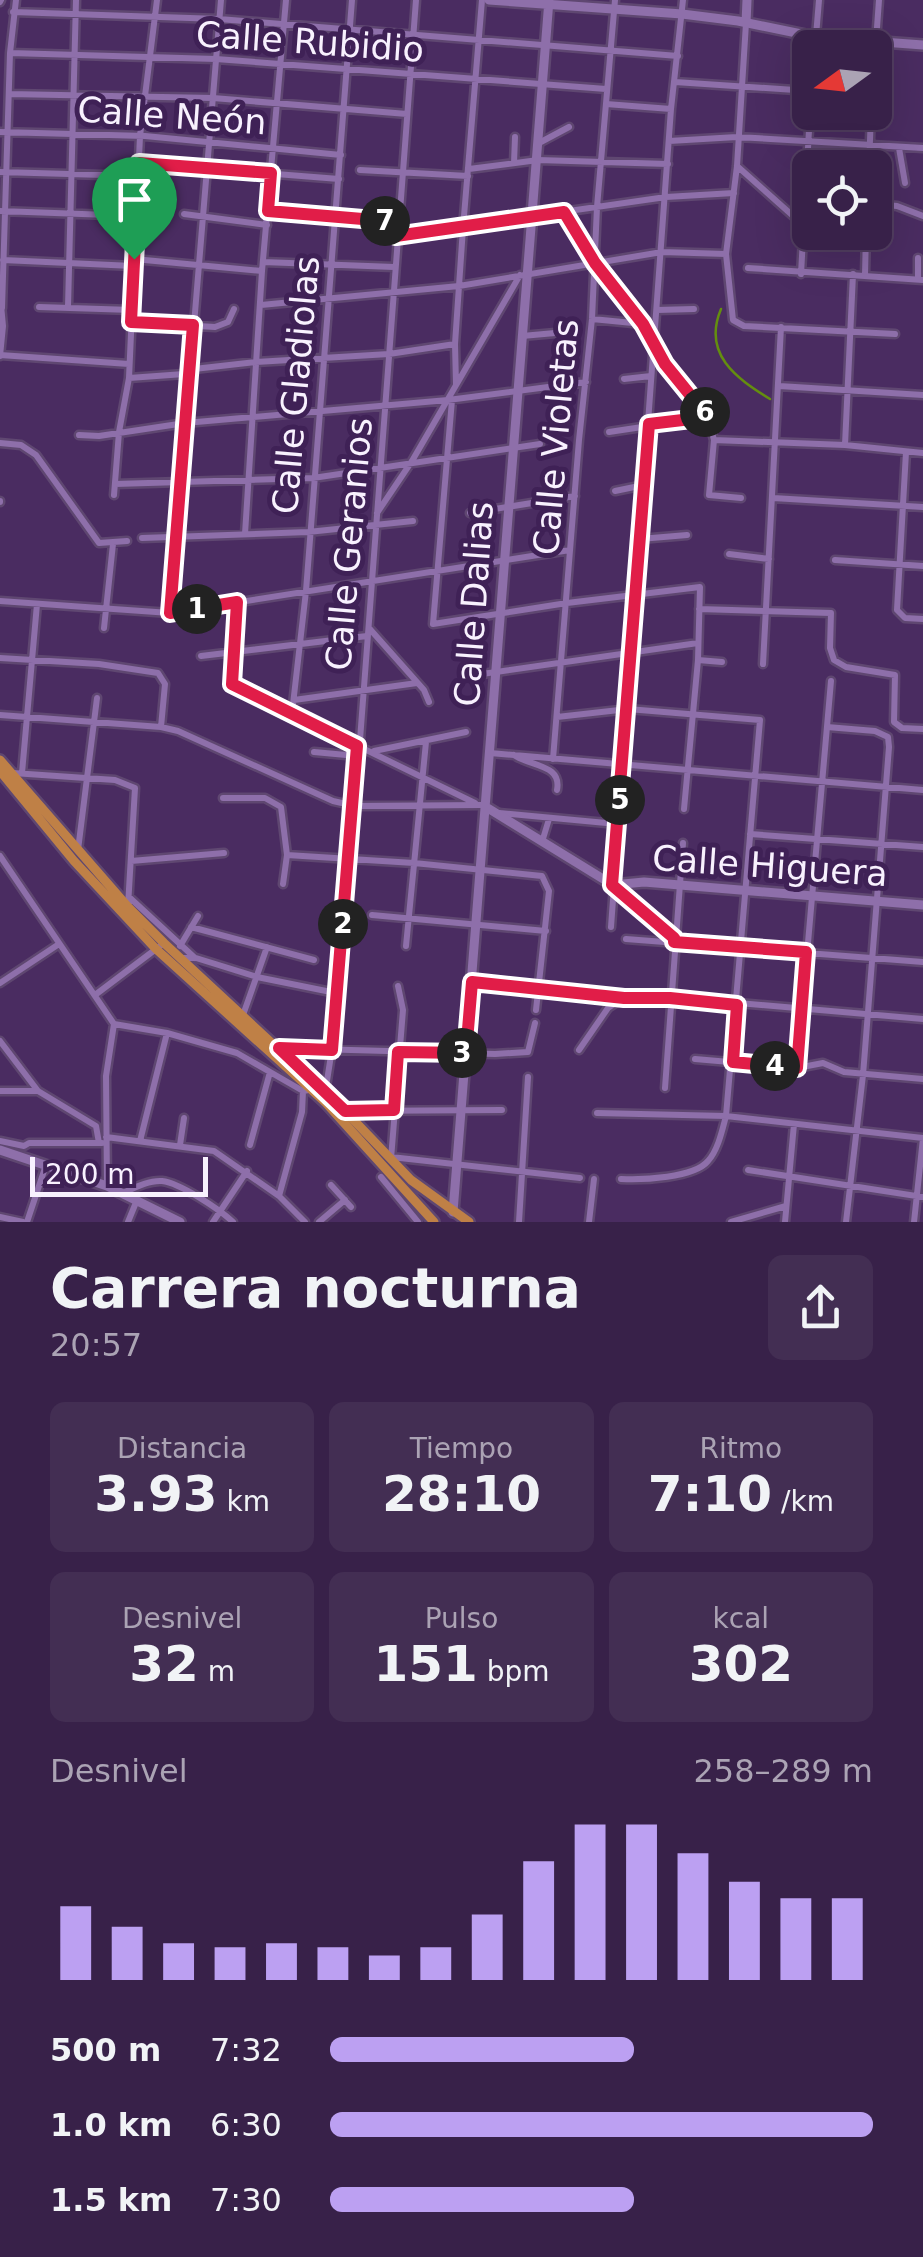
<!DOCTYPE html>
<html lang="es">
<head>
<meta charset="utf-8">
<style>
  :root { --surface:#382149; --page:#432e53; --text:#f1f3f6; --muted:#aba3b4; --line:#523e61; --accent:#bca0f2 }
  body { margin:0; font-family:"DejaVu Sans",sans-serif; background:var(--page); color:var(--text); height:100vh; display:flex; flex-direction:column; font-size:38px; white-space:nowrap }
  * { box-sizing:border-box; margin:0 }
  p { font-size:32px; color:var(--muted) }
  .icon { flex:none; width:55px; height:55px; fill:none; stroke:currentColor; stroke-width:2; stroke-linecap:round; stroke-linejoin:round }
  .map { position:relative; height:1222px; overflow:hidden }
  .details { display:flex; flex-direction:column; background:var(--surface); flex:1 }
  .details>* { flex:none }
  .needle { width:65px; rotate:255deg }
  .tools { position:absolute; left:792px; top:30px; display:grid; gap:20px }
  .tools a { display:grid; place-items:center; width:100px; height:100px; border-radius:15px; background:var(--surface); box-shadow:0 10px 40px #0002,0 0 0 2px var(--line); font-size:50px }
  .scale { position:absolute; left:30px; bottom:25px; width:178px; box-sizing:border-box; padding-left:10px; border:5px solid #f8f1fe; border-top:0; font-size:28px; line-height:35px; white-space:nowrap; color:#f8f1fe; -webkit-text-stroke:8px #3f2156; paint-order:stroke }
  .pin { position:absolute; display:grid; place-items:center; width:85px; height:85px; color:#fff; margin:-102px -42px; border-radius:50% 50% 50% 0; rotate:-45deg; box-shadow:0 0 10px #0007 }
  .pin .icon { rotate:45deg }
  .km { position:absolute; width:50px; height:50px; margin:-25px; border-radius:50%; background:#222; color:#fff; font-size:28px; line-height:50px; text-align:center }
  .round { display:grid; place-items:center; flex:none; width:105px; height:105px; border-radius:15px; background:var(--page) }
  .summary { display:flex; align-items:center; justify-content:space-between; height:170px; padding:0 50px }
  h1 { font-size:55px; font-weight:700; line-height:75px }
  .figures { display:grid; grid-template-columns:repeat(3,1fr); gap:15px; height:170px; padding:10px 50px }
  .figures div { display:grid; align-content:center; border-radius:15px; background:var(--page); text-align:center }
  .figures b { font-size:50px; font-weight:700 }
  .figures small { font-size:28px; font-weight:400 }
  .figures p { font-size:28px }
  .chart { height:280px; padding:20px 50px }
  .chart p { display:flex; justify-content:space-between }
  .chart svg { width:100%; height:180px; margin-top:10px; stroke:var(--accent); stroke-width:6 }
  ul { padding:0 50px; list-style:none; font-size:32px }
  li { display:grid; grid-template-columns:160px 120px 1fr; align-items:center; height:75px }
  li i { height:25px; border-radius:12px; background:var(--accent) }
  .map>svg:first-child { display:block }
</style>
</head>
<body>
<div class="map">
<svg width="923" height="1222" viewBox="0 0 923 1222">
  <rect width="100%" height="100%" fill="#4a2c61"/>
  <g fill="none" stroke-linecap="round" stroke-linejoin="round">
    <path stroke="#648e0f" stroke-width="2.5" d="M 721,309 C 702,354 736,378 770,399"/>
    <defs>
      <path id="street" d="M 0,2 L 1,0
        M 13,12 L 219,19 L 678,56
        M 746,23 L 737,166 L 726,254 L 733,320 L 744,326 L 895,334
        M 815,48 L 819,0
        M 10,53 L 216,59 L 606,89
        M 875,55 L 879,0
        M 675,82 L 810,91
        M 9,94 L 213,98 L 407,114
        M 606,104 L 671,109
        M 0,132 L 145,136 L 341,155
        M 669,141 L 737,137 L 923,148
        M 539,143 L 569,127
        M 899,148 L 905,183
        M 139,163 L 339,179
        M 514,163 L 515,137
        M 737,166 L 801,223
        M 869,168 L 871,112
        M 469,169 L 538,160 L 668,164
        M 360,170 L 468,176
        M 0,172 L 138,176
        M 875,204 L 897,206 L 923,216
        M 0,211 L 136,216
        M 268,211 L 398,222
        M 564,212 L 595,263 L 643,324 L 665,364 L 708,417 L 714,440 L 709,495 L 741,498
        M 184,214 L 267,225
        M 396,236 L 666,197 L 734,193
        M 134,259 L 262,271
        M 3,260 L 133,266
        M 263,262 L 394,267
        M 748,268 L 923,280
        M 801,274 L 810,112
        M 865,275 L 866,232
        M 918,279 L 918,258
        M 261,305 L 459,286 L 662,252 L 726,254
        M 39,307 L 132,310
        M 68,307 L 76,0
        M 2,308 L 10,53 L 16,0
        M 657,310 L 694,309
        M 592,319 L 643,324
        M 131,322 L 215,327 L 228,322 L 234,309
        M 522,336 L 566,332
        M 0,355 L 129,364
        M 0,356 L 3,326 L 1,305
        M 129,378 L 184,374 L 194,369 L 256,362 L 389,354 L 455,344
        M 624,379 L 651,376
        M 456,384 L 455,344 L 463,228 L 482,0
        M 779,386 L 923,395
        M 452,400 L 433,624 L 567,603 L 700,587 L 698,660 L 684,809
        M 609,432 L 708,417
        M 79,435 L 99,436 L 185,423 L 448,400 L 586,382
        M 714,440 L 845,445 L 923,453
        M 0,443 L 21,445 L 36,455 L 99,543 L 127,541
        M 845,445 L 853,274
        M 906,452 L 897,610 L 905,618 L 923,619
        M 115,484 L 313,478 L 540,444
        M 615,491 L 644,485
        M 114,495 L 119,432 L 129,378 L 140,136 L 157,0
        M 773,498 L 923,507
        M 0,502 L 0,501
        M 377,513 L 412,461 L 520,275
        M 470,513 L 575,496
        M 245,534 L 262,271 L 286,0
        M 142,538 L 308,532 L 413,521
        M 640,539 L 687,535
        M 729,554 L 769,559
        M 835,560 L 923,566
        M 0,601 L 170,613 L 570,550
        M 237,603 L 231,677 L 235,686 L 475,803
        M 699,609 L 831,613 L 830,648 L 834,660 L 846,667 L 895,675 L 894,722 L 902,728 L 923,729
        M 170,613 L 221,0
        M 104,628 L 113,544
        M 369,628 L 424,690 L 429,702
        M 201,656 L 367,636
        M 0,658 L 99,664 L 158,673 L 165,684 L 161,727
        M 698,660 L 722,662
        M 763,664 L 781,327
        M 468,676 L 698,643
        M 294,700 L 417,683
        M 292,713 L 306,591 L 352,0
        M 0,715 L 161,727 L 178,731 L 333,801 L 355,806 L 481,805
        M 557,717 L 628,709 L 760,720 L 726,1116 C 722,1131 718,1150 708,1161 C 694,1178 642,1180 621,1179
        M 827,727 L 875,731 L 888,737 L 889,747 L 863,1075 L 846,1222
        M 374,751 L 466,732
        M 314,752 L 357,756
        M 490,753 L 923,790
        M 514,755 C 531,767 562,764 557,790
        M 553,759 L 579,440 L 592,319 L 597,207 L 615,0
        M 13,773 L 115,780 L 135,788 L 128,906
        M 22,773 L 37,604
        M 223,798 L 265,798 L 281,807 L 287,855 L 283,884
        M 499,813 L 617,824
        M 750,834 L 923,847
        M 542,842 L 549,819
        M 78,850 L 97,698
        M 287,855 L 414,863 L 542,876 L 549,891 L 536,1010
        M 0,856 L 114,1024 L 167,1033 L 237,1053 L 303,1091 L 326,1087 L 332,1049 L 355,806 L 416,0
        M 131,861 L 224,853
        M 614,886 L 674,938
        M 129,897 L 195,958
        M 372,915 L 546,931
        M 191,927 L 314,960
        M 611,927 L 671,109 L 683,0
        M 626,939 L 923,962
        M 180,946 L 198,916
        M 406,946 L 426,742
        M 182,958 L 196,958 L 257,977 L 336,993
        M 472,982 L 623,998 L 670,997 L 923,1019
        M 0,983 L 59,944
        M 95,995 L 164,943
        M 243,1015 L 267,947
        M 0,1041 L 38,1091 L 96,1126 L 99,1143
        M 279,1048 L 495,1054 L 528,1052 L 535,1023
        M 579,1050 L 608,1008 L 623,998
        M 695,1059 L 797,1068 L 823,1063 L 844,1072 L 923,1079
        M 797,1068 L 831,681
        M 665,1088 L 683,843
        M 0,1091 L 38,1091
        M 345,1111 L 502,1110
        M 597,1113 L 726,1116 L 923,1138
        M 106,1137 L 214,1151 L 279,1196 L 305,1222
        M 0,1141 L 24,1146 L 29,1143 L 102,1143
        M 140,1141 L 167,1033
        M 180,1145 L 184,1118
        M 250,1145 L 270,1072
        M 391,1157 L 580,1178
        M 391,1159 L 403,1010 L 398,986
        M 748,1170 L 923,1197
        M 381,1177 L 418,1222
        M 331,1185 L 351,1207
        M 107,1186 L 106,1076 L 114,1024
        M 123,1193 C 134,1188 149,1180 162,1181 C 180,1183 219,1209 233,1222
        M 279,1196 L 302,1112 L 303,1091
        M 0,1217 L 23,1222
        M 27,1222 L 46,1165
        M 128,1222 L 137,1200
        M 213,1222 L 247,1171
        M 319,1222 L 345,1200
        M 519,1222 L 528,1077
        M 589,1222 L 594,1179
        M 731,1222 L 786,1206
        M 785,1222 L 794,1124
        M 914,1222 L 923,1138"/>
      <path id="secondary" d="M 489,0 L 682,14 L 738,21 L 816,37 L 923,45
        M 746,23 L 747,0
        M 486,807 L 613,885 L 644,882 L 923,905
        M 0,1150 L 107,1186 L 180,1222
        M 453,1212 L 549,0"/>
      <path id="primary" d="M 0,760 L 128,907 L 164,943 L 345,1111 L 411,1180 L 469,1222
        M 0,771 L 74,861 L 156,949 L 326,1103 L 434,1222"/>
    </defs>
    <use href="#street" stroke="#5f4771" stroke-width="11"/>
    <use href="#secondary" stroke="#5f4771" stroke-width="14"/>
    <use href="#primary" stroke="#5f4771" stroke-width="14"/>
    <use href="#street" stroke="#8e6faa" stroke-width="6"/>
    <use href="#secondary" stroke="#8e6faa" stroke-width="9"/>
    <use href="#primary" stroke="#bf8046" stroke-width="9"/>
  </g>
  <g fill="none" stroke-linecap="round" stroke-linejoin="round">
    <defs>
      <path id="route" d="M 139,163 L 271,173 L 268,211 L 398,222 L 396,236 L 564,212 L 595,263 L 643,324 L 665,364 L 708,417 L 649,424 L 612,885 L 674,938 L 674,942 L 806,952 L 797,1068 L 733,1062 L 737,1005 L 670,998 L 624,998 L 472,982 L 466,1053 L 398,1052 L 394,1110 L 345,1111 L 279,1048 L 332,1050 L 357,746 L 232,684 L 237,602 L 170,613 L 193,325 L 131,322 Z"/>
    </defs>
    <use href="#route" stroke="#fff" stroke-width="20"/>
    <use href="#route" stroke="#e11d48" stroke-width="12"/>
  </g>
  <g text-anchor="middle" dominant-baseline="central" stroke-width="10" stroke-linejoin="round" paint-order="stroke">
    <g font-size="35" fill="#f8f1fe" stroke="#3f2156">
      <text transform="translate(310 42) rotate(4)">Calle Rubidio</text>
      <text transform="translate(172 116) rotate(4)">Calle Neón</text>
      <text transform="translate(296 385) rotate(-85)">Calle Gladiolas</text>
      <text transform="translate(556 437) rotate(-85)">Calle Violetas</text>
      <text transform="translate(349 544) rotate(-85)">Calle Geranios</text>
      <text transform="translate(474 604) rotate(-86)">Calle Dalias</text>
      <text transform="translate(770 866) rotate(4)">Calle Higuera</text>
    </g>
  </g>
</svg>
<div class="tools">
<a><svg class="needle" viewBox="-14 -14 28 28"><path d="M0-13l5 13h-10z" fill="#e53935"/><path d="M0 13l5-13h-10z" fill="#aba3b4"/></svg></a>
<a><svg class="icon" aria-label="locate" viewBox="0 0 24 24"><circle cx="12" cy="12" r="6"/><path d="M12 2v4M12 18v4M2 12h4M18 12h4"/></svg></a>
</div>
<div class="scale">200 m</div>
<div class="pin" style="left:134px;top:259px;background:#1e9e55"><svg class="icon" aria-label="arrive" viewBox="0 0 24 24"><path d="M6 21V4h12l-3 4 3 4H6"/></svg></div>
<b class="km" style="left:197px;top:609px">1</b>
<b class="km" style="left:343px;top:924px">2</b>
<b class="km" style="left:462px;top:1053px">3</b>
<b class="km" style="left:775px;top:1066px">4</b>
<b class="km" style="left:620px;top:800px">5</b>
<b class="km" style="left:705px;top:412px">6</b>
<b class="km" style="left:385px;top:221px">7</b>
</div>
<section class="details">
<div class="summary"><div><h1>Carrera nocturna</h1><p>20:57</p></div><a class="round"><svg class="icon" aria-label="share" viewBox="0 0 24 24"><path d="M12 15V3M7 8l5-5 5 5M5 13v7h14v-7"/></svg></a></div>
<div class="figures">
<div><p>Distancia</p><b>3.93<small> km</small></b></div>
<div><p>Tiempo</p><b>28:10</b></div>
<div><p>Ritmo</p><b>7:10<small> /km</small></b></div>
</div>
<div class="figures">
<div><p>Desnivel</p><b>32<small> m</small></b></div>
<div><p>Pulso</p><b>151<small> bpm</small></b></div>
<div><p>kcal</p><b>302</b></div>
</div>
<div class="chart"><p><span>Desnivel</span>258–289 m</p>
<svg viewBox="0 0 160 44" preserveAspectRatio="none"><path d="M5 44V26M15 44V31M25 44V35M35 44V36M45 44V35M55 44V36M65 44V38M75 44V36M85 44V28M95 44V15M105 44V6M115 44V6M125 44V13M135 44V20M145 44V24M155 44V24"/></svg>
</div>
<ul>
<li><b>500 m</b>7:32<i style="width:56%"></i></li>
<li><b>1.0 km</b>6:30<i style="width:100%"></i></li>
<li><b>1.5 km</b>7:30<i style="width:56%"></i></li>
</ul>
</section>
</body>
</html>
